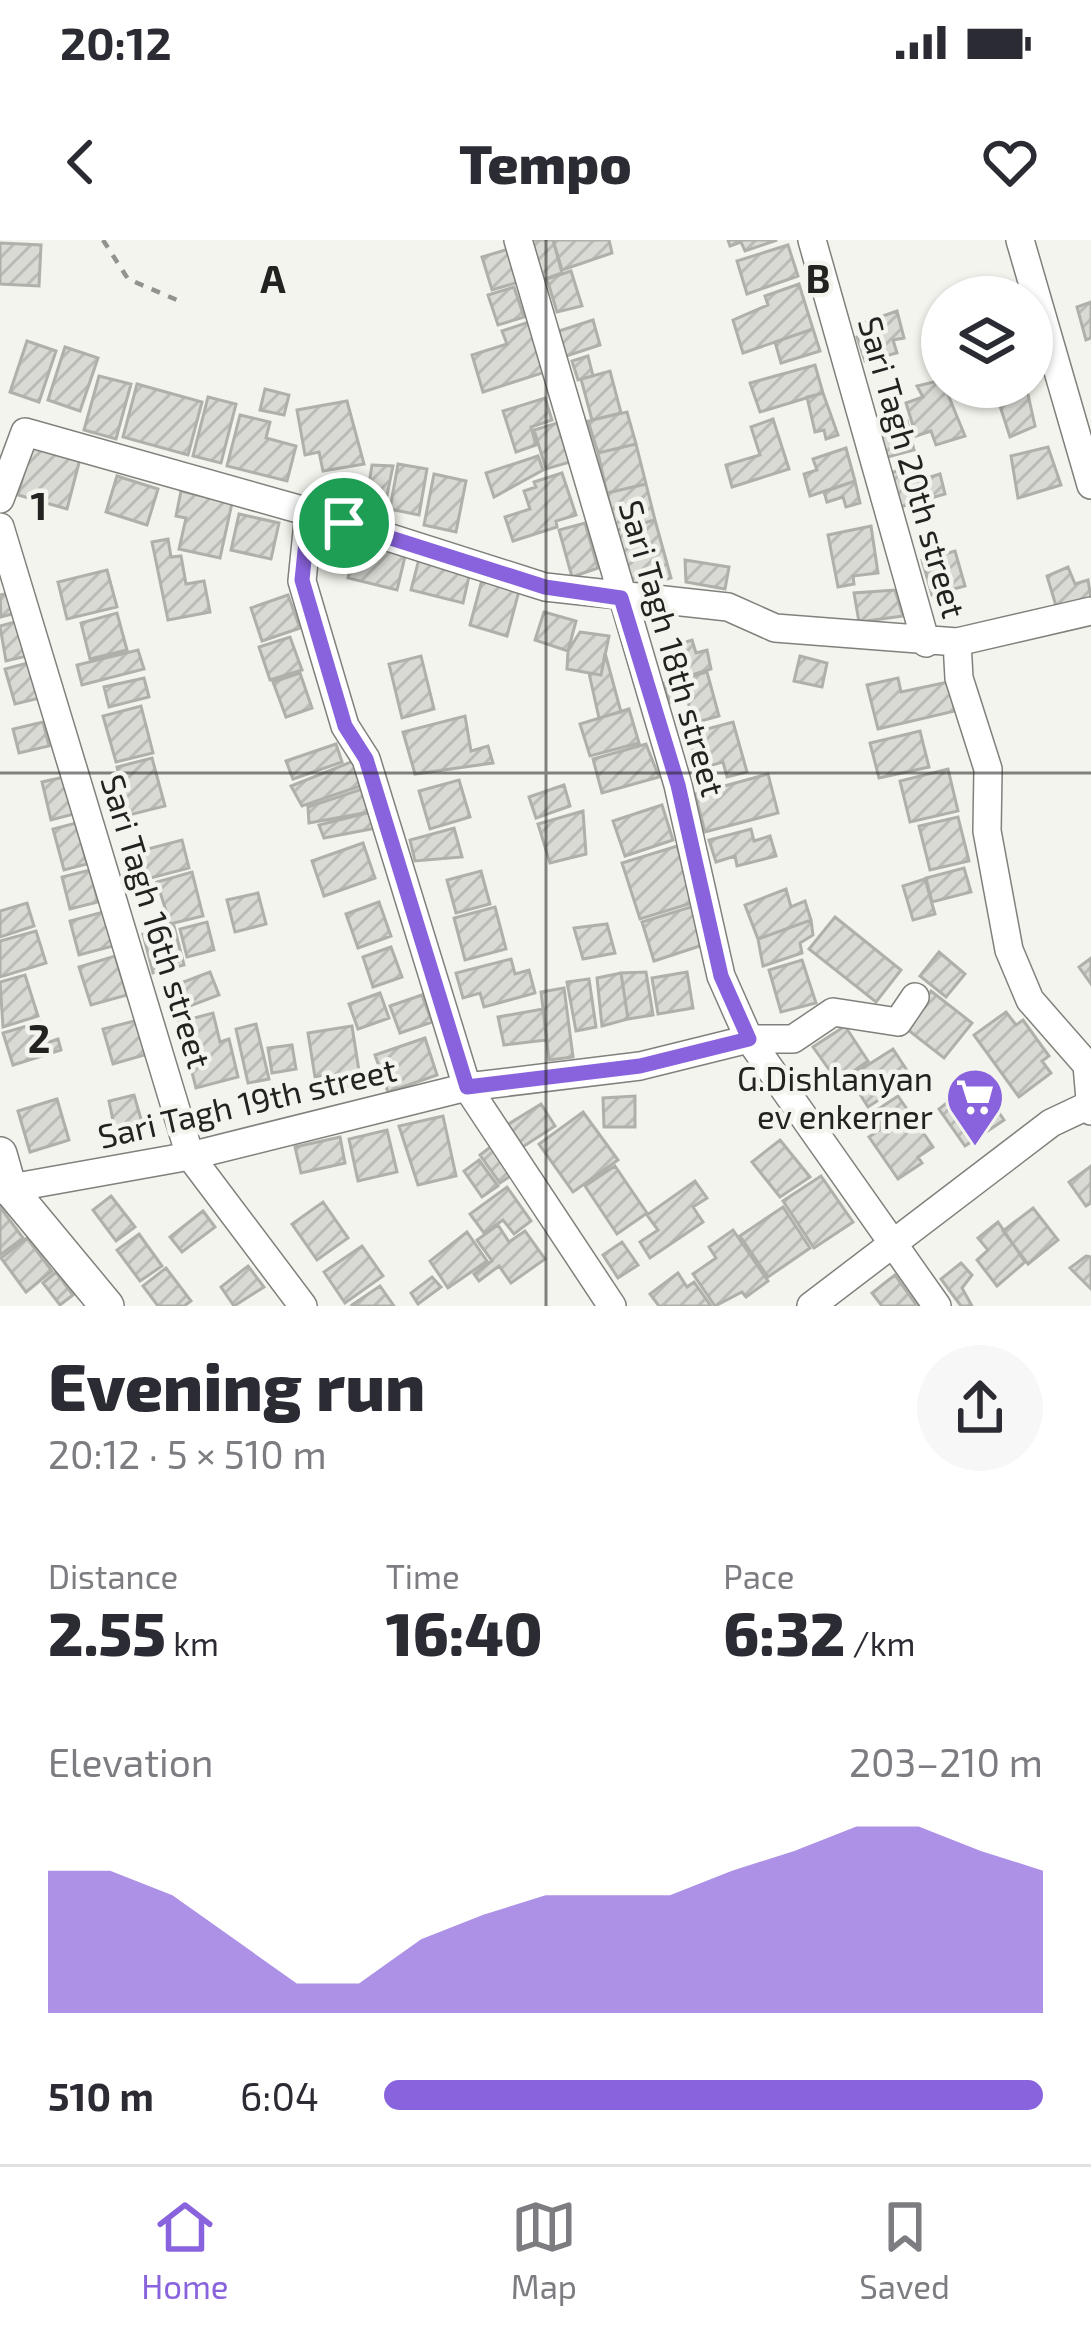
<!DOCTYPE html>
<html lang="en">
<head>
<meta charset="utf-8">
<style>
  :root { --surface:#fff; --page:#f7f7f7; --text:#2b2b33; --muted:#7c7c81; --line:#e1e1e2; --accent:#8963dd }
  body { margin:0; font-family:"Exo 2",sans-serif; background:var(--page); color:var(--text); height:100vh; display:flex; flex-direction:column; font-size:45px; white-space:nowrap }
  * { box-sizing:border-box; margin:0 }
  p { font-size:39px; color:var(--muted) }
  .icon { flex:none; width:66px; height:66px; fill:none; stroke:currentColor; stroke-width:2; stroke-linecap:round; stroke-linejoin:round }
  .map { position:relative; height:1066px; overflow:hidden }
  .sheet { display:flex; flex-direction:column; background:var(--surface); flex:1 }
  .sheet>* { flex:none }
  .controls { position:absolute; left:921px; top:36px; display:grid; gap:24px }
  .controls a { display:grid; place-items:center; width:132px; height:132px; border-radius:50%; background:var(--surface); box-shadow:0 3px 9px #0004; font-size:60px }
  .pin { position:absolute; display:grid; place-items:center; width:102px; height:102px; color:#fff; margin:-51px; border:6px solid #fff; border-radius:50%; box-shadow:0 3px 12px #0007 }
  .round { display:grid; place-items:center; flex:none; width:126px; height:126px; border-radius:63px; background:var(--page) }
  .headline { display:flex; align-items:center; justify-content:space-between; height:204px; padding:0 48px }
  h1 { font-size:66px; font-weight:800; line-height:90px }
  .stats { display:grid; grid-template-columns:repeat(3,1fr); gap:18px; height:204px; padding:12px 48px }
  .stats div { display:grid; align-content:center }
  .stats b { font-size:60px; font-weight:800 }
  .stats small { font-size:33px; font-weight:400 }
  .stats p { font-size:33px }
  .chart { height:336px; padding:24px 48px }
  .chart p { display:flex; justify-content:space-between }
  .chart svg { width:100%; height:216px; margin-top:12px; fill:var(--accent); opacity:.7 }
  ul { padding:0 48px; list-style:none; font-size:39px }
  li { display:grid; grid-template-columns:192px 144px 1fr; align-items:center; height:90px }
  li i { height:30px; border-radius:15px; background:var(--accent) }
  .status { display:flex; justify-content:space-between; align-items:center; height:84px; padding:0 60px; background:var(--surface); direction:ltr }
  .status svg { height:33px; fill:currentColor }
  header { display:flex; justify-content:space-between; align-items:center; height:156px; padding:0 48px; background:var(--surface); font-size:54px; font-weight:800 }
  .tab-bar { display:flex; justify-content:space-around; align-items:center; height:168px; border-top:3px solid var(--line); background:var(--surface); font-size:33px; color:var(--muted) }
  .tab-bar a { display:grid; justify-items:center; gap:6px }
  .tab-bar .current { color:var(--accent) }
  .map>svg:first-child { display:block }
</style>
</head>
<body>
<div class="status"><b>20:12</b><svg viewBox="0 0 49 12"><path d="M0 12V9h3v3zM5 12V6h3v6zM10 12V3h3v9zM15 12V0h3v12zM26 1h20v11H26zM47 4h2v5h-2z"/></svg></div>
<header><svg class="icon" aria-label="back" viewBox="0 0 24 24"><path d="M15 5l-7 7 7 7"/></svg>Tempo<svg class="icon" aria-label="heart" viewBox="0 0 24 24"><path d="M12 20l-8-8c-3-5 5-10 8-4 3-6 11-1 8 4z"/></svg></header>
<div class="map">
<svg width="1091" height="1066" viewBox="0 0 1091 1066">
  <defs>
    <pattern id="building-hatch" width="6" height="6" patternUnits="userSpaceOnUse" patternTransform="scale(3)"><rect width="6" height="6" fill="#d9dad4"/><path d="M-1 1l2-2M0 6l6-6M5 7l2-2" fill="none" stroke="#babbb6"/></pattern>
  </defs>
  <rect width="100%" height="100%" fill="#f2f4ed"/>
  <path fill="url(#building-hatch)" stroke="#afb0aa" stroke-width="3" d="M 523,0 L 553,0 L 562,33 L 534,43 Z
    M 553,0 L 609,0 L 612,13 L 562,30 Z
    M 728,0 L 777,0 L 745,11 L 741,2 L 730,6 Z
    M 0,3 L 41,5 L 39,46 L 0,44 Z
    M 788,5 L 798,36 L 747,54 L 737,21 Z
    M 512,8 L 522,41 L 492,50 L 482,17 Z
    M 571,31 L 582,66 L 557,72 L 547,39 Z
    M 1010,42 L 1016,57 L 991,57 L 988,49 Z
    M 799,44 L 813,89 L 743,113 L 733,80 L 768,65 L 765,56 Z
    M 514,47 L 524,77 L 498,85 L 488,55 Z
    M 1091,62 L 1091,98 L 1086,100 L 1077,67 Z
    M 897,71 L 904,98 L 893,100 L 897,113 L 865,121 L 857,97 L 864,93 L 863,83 Z
    M 593,80 L 600,105 L 563,117 L 556,92 Z
    M 529,82 L 545,132 L 483,152 L 472,115 L 507,104 L 502,91 Z
    M 813,89 L 820,111 L 781,123 L 775,102 Z
    M 27,101 L 56,111 L 39,162 L 10,152 Z
    M 65,107 L 98,118 L 80,171 L 48,160 Z
    M 588,116 L 593,136 L 578,140 L 572,121 Z
    M 815,125 L 823,153 L 760,172 L 750,143 Z
    M 610,131 L 621,173 L 592,180 L 581,139 Z
    M 99,136 L 131,144 L 116,199 L 84,190 Z
    M 942,140 L 965,196 L 936,205 L 931,191 L 916,196 L 906,163 L 923,157 L 917,146 Z
    M 137,144 L 202,162 L 188,215 L 123,197 Z
    M 265,149 L 289,155 L 284,175 L 260,170 Z
    M 1027,150 L 1035,186 L 1010,197 L 998,160 Z
    M 823,153 L 838,195 L 826,199 L 824,190 L 815,192 L 807,157 Z
    M 208,157 L 236,164 L 221,223 L 193,216 Z
    M 545,158 L 552,180 L 531,187 L 536,205 L 516,212 L 503,171 Z
    M 347,161 L 364,224 L 323,231 L 319,212 L 305,215 L 297,170 Z
    M 627,172 L 636,204 L 598,213 L 588,181 Z
    M 240,175 L 270,182 L 266,198 L 296,206 L 287,241 L 227,226 Z
    M 773,179 L 789,229 L 732,247 L 726,225 L 760,215 L 751,187 Z
    M 907,181 L 914,210 L 884,218 L 876,191 Z
    M 557,183 L 570,222 L 546,229 L 534,190 Z
    M 32,203 L 81,215 L 67,269 L 18,255 Z
    M 636,204 L 646,244 L 607,253 L 598,213 Z
    M 1048,207 L 1061,245 L 1018,258 L 1011,216 Z
    M 846,208 L 855,241 L 810,256 L 804,234 L 817,230 L 813,219 Z
    M 538,216 L 543,230 L 494,257 L 486,233 Z
    M 398,224 L 427,229 L 419,275 L 390,269 Z
    M 372,225 L 393,226 L 383,275 L 364,274 Z
    M 914,226 L 918,241 L 940,234 L 945,254 L 897,268 L 887,234 Z
    M 562,233 L 576,275 L 556,281 L 557,287 L 513,301 L 505,277 L 530,269 L 524,251 L 536,247 L 534,242 Z
    M 434,234 L 466,241 L 456,292 L 424,285 Z
    M 117,236 L 158,249 L 147,285 L 106,272 Z
    M 855,241 L 860,263 L 846,267 L 843,257 L 827,262 L 824,252 Z
    M 646,244 L 655,280 L 617,290 L 607,253 Z
    M 181,251 L 232,263 L 220,318 L 179,309 L 186,278 L 176,276 Z
    M 239,274 L 279,283 L 271,319 L 231,310 Z
    M 655,280 L 671,338 L 633,348 L 617,290 Z
    M 585,283 L 598,328 L 572,337 L 559,290 Z
    M 871,286 L 878,333 L 853,336 L 854,344 L 838,347 L 828,295 Z
    M 358,296 L 407,308 L 397,350 L 348,338 Z
    M 168,299 L 171,317 L 181,316 L 186,344 L 204,341 L 210,372 L 168,380 L 152,302 Z
    M 955,311 L 965,346 L 932,355 L 922,320 Z
    M 419,319 L 470,332 L 463,363 L 411,350 Z
    M 685,320 L 729,327 L 725,349 L 686,342 Z
    M 1068,327 L 1075,344 L 1088,340 L 1091,358 L 1057,369 L 1047,336 Z
    M 107,330 L 117,367 L 67,379 L 58,342 Z
    M 482,340 L 519,351 L 507,396 L 470,385 Z
    M 895,350 L 903,376 L 859,382 L 854,353 Z
    M 10,353 L 16,373 L 1,377 L 0,355 Z
    M 288,355 L 300,388 L 262,401 L 251,368 Z
    M 544,372 L 576,381 L 568,411 L 535,400 Z
    M 117,373 L 127,410 L 90,419 L 81,383 Z
    M 18,381 L 27,416 L 6,421 L 0,386 Z
    M 580,392 L 609,396 L 601,435 L 567,429 L 568,411 Z
    M 290,397 L 302,430 L 270,440 L 259,407 Z
    M 692,400 L 696,413 L 707,410 L 711,429 L 679,439 L 669,407 Z
    M 138,410 L 144,429 L 82,445 L 77,425 Z
    M 605,413 L 621,472 L 599,478 L 589,433 L 601,435 Z
    M 421,416 L 434,469 L 402,478 L 389,424 Z
    M 800,416 L 827,423 L 822,447 L 794,441 Z
    M 31,422 L 40,458 L 15,464 L 5,429 Z
    M 707,432 L 719,476 L 694,483 L 687,458 L 670,463 L 664,443 Z
    M 300,433 L 312,468 L 286,477 L 273,442 Z
    M 144,438 L 149,457 L 109,467 L 104,447 Z
    M 898,438 L 901,452 L 948,442 L 955,471 L 878,489 L 867,445 Z
    M 141,466 L 153,513 L 116,522 L 103,476 Z
    M 629,469 L 639,503 L 590,516 L 580,484 Z
    M 465,476 L 471,511 L 488,506 L 493,523 L 415,534 L 403,492 Z
    M 43,482 L 49,506 L 19,513 L 13,489 Z
    M 733,482 L 747,532 L 727,537 L 723,522 L 698,529 L 688,494 Z
    M 920,491 L 929,527 L 879,538 L 870,503 Z
    M 336,504 L 342,522 L 293,539 L 286,521 Z
    M 646,504 L 659,537 L 602,553 L 593,519 Z
    M 152,518 L 165,566 L 129,575 L 117,527 Z
    M 356,520 L 366,544 L 302,566 L 291,546 Z
    M 948,529 L 958,571 L 910,582 L 900,541 Z
    M 768,534 L 778,573 L 705,592 L 695,554 Z
    M 64,537 L 74,574 L 51,580 L 42,542 Z
    M 459,540 L 470,577 L 430,589 L 419,551 Z
    M 564,545 L 570,566 L 536,578 L 529,557 Z
    M 365,548 L 375,571 L 309,583 L 308,567 Z
    M 662,565 L 673,600 L 625,616 L 613,581 Z
    M 375,571 L 381,587 L 324,598 L 319,585 Z
    M 583,571 L 586,614 L 550,623 L 538,584 Z
    M 958,577 L 969,621 L 930,630 L 919,586 Z
    M 76,583 L 87,624 L 64,630 L 53,589 Z
    M 454,588 L 462,617 L 415,621 L 410,600 Z
    M 751,589 L 754,601 L 770,596 L 776,616 L 737,626 L 735,616 L 716,622 L 709,600 Z
    M 182,600 L 189,628 L 143,640 L 136,612 Z
    M 363,603 L 375,638 L 324,656 L 312,621 Z
    M 677,606 L 695,662 L 640,679 L 622,623 Z
    M 964,628 L 971,652 L 932,662 L 926,638 Z
    M 90,630 L 98,662 L 70,669 L 62,637 Z
    M 481,631 L 490,664 L 456,673 L 447,640 Z
    M 192,632 L 203,676 L 170,684 L 157,642 Z
    M 925,639 L 935,674 L 913,680 L 903,646 Z
    M 786,649 L 791,667 L 805,661 L 811,680 L 758,699 L 745,665 Z
    M 258,653 L 266,684 L 235,692 L 227,660 Z
    M 379,662 L 391,696 L 358,708 L 346,674 Z
    M 27,663 L 34,686 L 0,697 L 0,671 Z
    M 697,665 L 709,703 L 654,721 L 642,682 Z
    M 495,667 L 506,709 L 465,720 L 454,678 Z
    M 103,672 L 113,706 L 79,715 L 70,681 Z
    M 835,677 L 901,730 L 876,762 L 809,709 Z
    M 811,680 L 813,695 L 800,703 L 802,713 L 763,726 L 758,699 Z
    M 207,682 L 214,710 L 187,717 L 180,689 Z
    M 607,684 L 615,713 L 583,719 L 574,688 Z
    M 174,686 L 184,725 L 153,733 L 143,694 Z
    M 36,691 L 46,723 L 0,737 L 0,701 Z
    M 391,707 L 402,737 L 373,747 L 363,717 Z
    M 939,712 L 965,734 L 946,757 L 920,736 Z
    M 115,716 L 127,755 L 91,765 L 79,727 Z
    M 1091,718 L 1091,744 L 1079,727 Z
    M 511,719 L 515,734 L 529,730 L 535,753 L 484,767 L 480,753 L 463,758 L 456,733 Z
    M 802,720 L 816,763 L 781,772 L 769,730 Z
    M 210,732 L 219,755 L 187,767 L 178,744 Z
    M 646,732 L 653,775 L 628,779 L 621,733 Z
    M 687,732 L 693,768 L 658,774 L 652,738 Z
    M 621,733 L 628,779 L 602,786 L 597,738 Z
    M 25,735 L 38,776 L 3,787 L 0,742 Z
    M 589,739 L 596,787 L 576,791 L 567,742 Z
    M 564,748 L 573,817 L 549,820 L 541,752 Z
    M 931,751 L 972,783 L 944,818 L 903,786 Z
    M 380,753 L 389,778 L 358,789 L 349,764 Z
    M 422,755 L 432,782 L 400,793 L 390,766 Z
    M 543,769 L 547,800 L 504,805 L 498,777 Z
    M 1006,772 L 1016,785 L 1023,780 L 1049,816 L 1042,821 L 1051,833 L 1019,857 L 974,795 Z
    M 213,773 L 220,802 L 229,799 L 238,837 L 196,848 L 179,782 Z
    M 138,780 L 148,814 L 113,824 L 103,789 Z
    M 40,782 L 47,803 L 58,799 L 61,810 L 13,825 L 3,793 Z
    M 256,784 L 269,839 L 248,843 L 236,789 Z
    M 352,786 L 361,844 L 327,850 L 325,835 L 315,837 L 308,793 Z
    M 845,786 L 868,821 L 838,842 L 813,807 Z
    M 425,798 L 437,835 L 388,852 L 375,815 Z
    M 292,805 L 296,829 L 272,833 L 268,808 Z
    M 893,809 L 912,838 L 868,867 L 849,837 Z
    M 962,851 L 970,862 L 985,852 L 1004,880 L 965,906 L 939,869 Z
    M 134,855 L 143,886 L 116,895 L 109,861 Z
    M 635,856 L 635,887 L 604,887 L 603,858 Z
    M 898,856 L 933,907 L 918,917 L 922,923 L 898,939 L 869,897 L 881,889 L 871,874 Z
    M 57,859 L 69,900 L 30,912 L 18,871 Z
    M 541,864 L 555,886 L 521,908 L 507,885 Z
    M 583,872 L 618,920 L 573,952 L 539,904 Z
    M 443,876 L 456,936 L 418,945 L 399,886 Z
    M 387,890 L 397,932 L 358,941 L 349,899 Z
    M 340,897 L 345,923 L 301,933 L 295,907 Z
    M 780,900 L 810,937 L 780,957 L 752,922 Z
    M 493,905 L 513,934 L 500,943 L 480,915 Z
    M 479,920 L 498,946 L 482,957 L 464,931 Z
    M 615,926 L 647,973 L 617,994 L 585,946 Z
    M 1091,926 L 1091,963 L 1086,966 L 1069,942 Z
    M 821,936 L 853,982 L 814,1008 L 783,961 Z
    M 695,941 L 707,958 L 693,967 L 703,982 L 650,1018 L 640,1002 L 658,990 L 647,975 Z
    M 507,947 L 531,981 L 514,994 L 503,980 L 484,993 L 470,974 Z
    M 111,956 L 135,987 L 116,1001 L 93,970 Z
    M 323,962 L 348,998 L 317,1020 L 292,984 Z
    M 0,967 L 23,998 L 0,1015 Z
    M 783,967 L 810,1008 L 768,1037 L 740,996 Z
    M 1033,968 L 1058,1000 L 1028,1024 L 1003,991 Z
    M 203,971 L 215,987 L 182,1012 L 170,997 Z
    M 998,982 L 1025,1022 L 997,1046 L 977,1020 L 988,1010 L 978,998 Z
    M 498,985 L 509,1002 L 525,991 L 545,1019 L 511,1043 L 499,1026 L 479,1041 L 474,1034 L 492,1021 L 477,1000 Z
    M 733,990 L 768,1041 L 746,1057 L 742,1052 L 715,1066 L 693,1034 L 716,1018 L 709,1007 Z
    M 467,992 L 487,1021 L 448,1048 L 430,1021 Z
    M 139,994 L 162,1026 L 140,1041 L 117,1010 Z
    M 27,998 L 52,1031 L 26,1052 L 1,1018 Z
    M 622,1002 L 638,1025 L 618,1038 L 603,1015 Z
    M 362,1006 L 383,1036 L 345,1063 L 324,1032 Z
    M 1086,1016 L 1091,1017 L 1091,1049 L 1070,1028 Z
    M 961,1023 L 972,1035 L 962,1048 L 972,1066 L 961,1066 L 941,1039 Z
    M 248,1026 L 264,1047 L 234,1066 L 221,1047 Z
    M 166,1028 L 191,1061 L 184,1066 L 158,1066 L 143,1046 Z
    M 56,1032 L 73,1055 L 60,1065 L 43,1043 Z
    M 678,1033 L 687,1047 L 694,1042 L 711,1066 L 659,1066 L 650,1054 Z
    M 895,1035 L 915,1063 L 921,1059 L 927,1066 L 882,1066 L 872,1053 Z
    M 432,1037 L 441,1047 L 418,1064 L 411,1053 Z
    M 380,1046 L 394,1066 L 353,1066 L 352,1065 Z"/>
  <g fill="none" stroke-linecap="round" stroke-linejoin="round">
    <defs>
      <path id="minor" d="M 518,0 L 678,545 L 721,736 L 749,799 L 937,1066
        M 812,0 L 926,403
        M 1020,0 L 1091,245
        M 0,259 L 25,192 L 309,272 L 545,347 L 728,367 L 775,388 L 957,402 L 1091,371
        M 309,272 L 302,341 L 345,486 L 366,519 L 467,847 L 612,1066
        M 0,287 L 190,916 L 303,1066
        M 957,402 L 959,438 L 988,529 L 987,591 L 1009,710 L 1030,760 L 1087,825 L 1091,871
        M 0,950 L 190,916 L 467,847 L 640,826 L 749,799 L 793,799 L 833,772 L 898,782 L 915,757
        M 811,1066 L 1051,883 L 1087,866"/>
      <path id="tertiary" d="M 0,914 L 10,949 L 107,1066"/>
    </defs>
    <use href="#minor" stroke="#80817c" stroke-width="30"/>
    <use href="#tertiary" stroke="#80817c" stroke-width="36"/>
    <path stroke="#92938e" stroke-width="4.5" stroke-dasharray="9 9" stroke-linecap="butt" d="M 103,0 L 128,39 L 184,63"/>
    <use href="#minor" stroke="#fff" stroke-width="27"/>
    <use href="#tertiary" stroke="#fff" stroke-width="33"/>
  </g>
  <g fill="none" stroke-linecap="round" stroke-linejoin="round">
    <defs>
      <path id="route" d="M 309,272 L 545,347 L 621,358 L 678,545 L 721,736 L 749,799 L 640,826 L 467,847 L 366,519 L 345,486 L 302,340 Z"/>
    </defs>
    <use href="#route" stroke="#fff" stroke-width="24"/>
    <use href="#route" stroke="#8963dd" stroke-width="15"/>
  </g>
  <path fill="none" stroke="#222320" stroke-width="3" stroke-opacity="0.55" d="M 546,0 L 546,1066M 0,533 L 1091,533"/>
  <defs>
    <symbol id="supermarket-pin" viewBox="-11 -11 22 30"><path d="M0 17L-7.5 6A9.5 9.5 0 1 1 7.5 6Z" fill="#8963dd" stroke="#f2f4ed"/><path d="M-6-5.5h2.5l.6 2H6L4.5 2H-2.5L-4.4-4H-6ZM-1.5 3.2a1.3 1.3 0 1 0 .1 0ZM3 3.2a1.3 1.3 0 1 0 .1 0Z" fill="#fff"/></symbol>
  </defs>
  <g fill-rule="evenodd">
    <use href="#supermarket-pin" x="942" y="824" width="66" height="90"/>
  </g>
  <g text-anchor="middle" dominant-baseline="central" stroke-width="9" stroke-linejoin="round" paint-order="stroke">
    <g font-size="33" fill="#222320" stroke="#f2f4ed">
      <text transform="translate(913 227) rotate(74)">Sari Tagh 20th street</text>
      <text transform="translate(673 408) rotate(74)">Sari Tagh 18th street</text>
      <text transform="translate(157 681) rotate(73)">Sari Tagh 16th street</text>
      <text transform="translate(247 862) rotate(-13)">Sari Tagh 19th street</text>
    </g>
    <g font-size="33" fill="#222320" stroke="#f2f4ed" text-anchor="end">
      <text x="933" y="838">G.Dishlanyan<tspan x="933" dy="38">ev enkerner</tspan></text>
    </g>
  </g>
  <g font-size="39" text-anchor="middle" font-weight="bold" fill="#222320" stroke="#f2f4ed" stroke-width="9" stroke-linejoin="round" paint-order="stroke">
    <text x="273" y="53">A</text>
    <text x="818" y="53">B</text>
    <text x="39" y="280">1</text>
    <text x="39" y="813">2</text>
  </g>
</svg>
<div class="controls">
<a><svg class="icon" aria-label="layers" viewBox="0 0 24 24"><path d="M12 4l9 5-9 5-9-5zM3 14l9 5 9-5"/></svg></a>
</div>
<div class="pin" style="left:344px;top:283px;background:#1e9e55"><svg class="icon" aria-label="arrive" viewBox="0 0 24 24"><path d="M6 21V4h12l-3 4 3 4H6"/></svg></div>
</div>
<section class="sheet">
<div class="headline"><div><h1>Evening run</h1><p>20:12 · 5 × 510 m</p></div><a class="round"><svg class="icon" aria-label="share" viewBox="0 0 24 24"><path d="M12 15V3M7 8l5-5 5 5M5 13v7h14v-7"/></svg></a></div>
<div class="stats">
<div><p>Distance</p><b>2.55<small> km</small></b></div>
<div><p>Time</p><b>16:40</b></div>
<div><p>Pace</p><b>6:32<small> /km</small></b></div>
</div>
<div class="chart"><p><span>Elevation</span>203–210 m</p>
<svg viewBox="0 0 160 44" preserveAspectRatio="none"><path d="M0 44V15L10 15L20 20L30 29L40 38L50 38L60 29L70 24L80 20L90 20L100 20L110 15L120 11L130 6L140 6L150 11L160 15V44z"/></svg>
</div>
<ul>
<li><b>510 m</b>6:04<i style="width:100%"></i></li>
</ul>
</section>
<nav class="tab-bar">
<a class="current"><svg class="icon" aria-label="home" viewBox="0 0 24 24"><path d="M3 11l9-7 9 7M6 9v11h12V9"/></svg>Home</a>
<a><svg class="icon" aria-label="map" viewBox="0 0 24 24"><path d="M3 6l6-2 6 2 6-2v14l-6 2-6-2-6 2zM9 4v14M15 6v14"/></svg>Map</a>
<a><svg class="icon" aria-label="saved" viewBox="0 0 24 24"><path d="M7 4h10v16l-5-4-5 4z"/></svg>Saved</a>
</nav>
</body>
</html>
